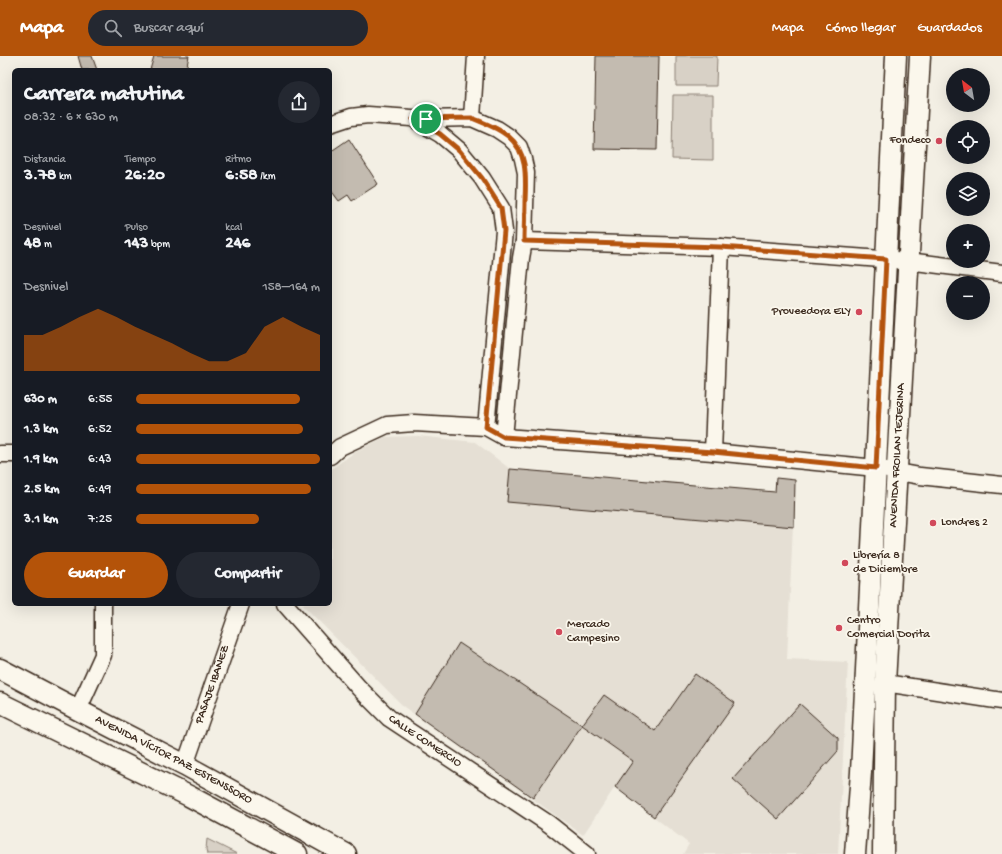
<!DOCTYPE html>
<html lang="es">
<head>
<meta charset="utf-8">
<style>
  :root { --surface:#171b24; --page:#242831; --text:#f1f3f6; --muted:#9ea1a6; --accent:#b45309 }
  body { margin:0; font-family:"Gochi Hand",sans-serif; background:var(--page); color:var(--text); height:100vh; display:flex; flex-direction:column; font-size:15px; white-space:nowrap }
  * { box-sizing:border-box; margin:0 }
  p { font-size:13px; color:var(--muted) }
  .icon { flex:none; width:22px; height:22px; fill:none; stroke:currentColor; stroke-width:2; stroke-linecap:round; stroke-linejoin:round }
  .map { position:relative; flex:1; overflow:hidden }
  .side { position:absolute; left:12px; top:12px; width:320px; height:538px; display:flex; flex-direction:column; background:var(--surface); border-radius:6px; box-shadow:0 4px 16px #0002 }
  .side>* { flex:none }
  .needle { width:26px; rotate:329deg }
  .buttons { position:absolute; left:946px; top:12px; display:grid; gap:8px }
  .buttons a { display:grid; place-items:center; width:44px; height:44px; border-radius:50%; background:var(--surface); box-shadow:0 4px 16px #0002; font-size:20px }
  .pin { position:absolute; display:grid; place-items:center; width:34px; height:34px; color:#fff; margin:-17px; border:2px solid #fff; border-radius:50%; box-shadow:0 1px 4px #0007 }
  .round { display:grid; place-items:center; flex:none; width:42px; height:42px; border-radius:21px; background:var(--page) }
  .headline { display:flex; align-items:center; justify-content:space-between; height:68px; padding:0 12px }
  h1 { font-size:22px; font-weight:700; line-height:30px }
  .stats { display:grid; grid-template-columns:repeat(3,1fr); gap:6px; height:68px; padding:4px 12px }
  .stats div { display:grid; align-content:center }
  .stats b { font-size:17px; font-weight:700 }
  .stats small { font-size:11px; font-weight:400 }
  .stats p { font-size:11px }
  .chart { height:112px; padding:8px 12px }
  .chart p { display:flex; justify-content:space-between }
  .chart svg { width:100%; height:72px; margin-top:4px; fill:var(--accent); opacity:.7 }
  .button { display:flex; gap:8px; margin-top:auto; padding:8px 12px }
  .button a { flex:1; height:46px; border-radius:24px; background:var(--accent); color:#fff; font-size:16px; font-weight:700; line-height:46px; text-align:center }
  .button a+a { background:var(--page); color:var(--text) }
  ul { padding:0 12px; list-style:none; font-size:13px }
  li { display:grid; grid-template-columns:64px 48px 1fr; align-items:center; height:30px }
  li i { height:10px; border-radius:5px; background:var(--accent) }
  header { display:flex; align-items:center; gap:24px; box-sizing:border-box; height:56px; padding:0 20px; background:var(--accent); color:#fff }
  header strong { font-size:19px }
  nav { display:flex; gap:22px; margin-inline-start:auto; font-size:14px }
  .search { width:280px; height:36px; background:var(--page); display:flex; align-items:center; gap:10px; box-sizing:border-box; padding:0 14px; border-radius:22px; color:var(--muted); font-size:15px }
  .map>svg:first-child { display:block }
</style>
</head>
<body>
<header>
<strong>Mapa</strong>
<div class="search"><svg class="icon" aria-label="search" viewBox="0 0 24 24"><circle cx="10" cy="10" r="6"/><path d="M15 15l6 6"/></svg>Buscar aquí</div>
<nav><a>Mapa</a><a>Cómo llegar</a><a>Guardados</a></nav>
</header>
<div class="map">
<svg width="1002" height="798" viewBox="0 0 1002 798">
  <rect width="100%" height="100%" fill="#f3efe4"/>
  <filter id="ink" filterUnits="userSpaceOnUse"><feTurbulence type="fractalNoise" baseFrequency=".025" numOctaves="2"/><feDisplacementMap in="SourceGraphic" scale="8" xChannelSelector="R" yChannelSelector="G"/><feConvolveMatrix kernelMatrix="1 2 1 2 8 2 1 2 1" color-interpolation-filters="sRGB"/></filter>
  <g filter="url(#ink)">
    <path fill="#e5dfd4" d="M 418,380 L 475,386 L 510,413 L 774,436 L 776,422 L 795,424 L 787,603 L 848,606 L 838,798 L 683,798 L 689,788 L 615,731 L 583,779 L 404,651 L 302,548 L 330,548 L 330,414 L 355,396 L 385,381 Z"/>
    <path fill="#d8d1c6" stroke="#8a7e72" d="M 676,0 L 717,0 L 716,30 L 676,30 Z
      M 673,39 L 713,39 L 713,104 L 672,103 Z
      M 207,783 L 237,798 L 207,798 L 206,793 Z"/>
    <path fill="#c3bbb0" stroke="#3b2a1e" d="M 78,0 L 92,0 L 97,14 L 82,14 Z
      M 154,0 L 189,0 L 186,14 L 150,14 Z
      M 596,0 L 659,0 L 657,94 L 594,93 Z
      M 349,83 L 378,128 L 352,145 L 348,139 L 339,145 L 330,133 L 330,96 Z
      M 510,413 L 775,436 L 776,422 L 795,424 L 794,471 L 507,446 Z
      M 459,587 L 582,669 L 533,742 L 415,658 Z
      M 695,618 L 735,647 L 654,761 L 615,731 L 633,705 L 582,669 L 604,639 L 655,675 Z
      M 800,648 L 838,682 L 838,695 L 778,763 L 733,723 Z"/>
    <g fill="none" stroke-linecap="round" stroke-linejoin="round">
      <defs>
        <g id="minor">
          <path d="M 472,62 L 476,0"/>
          <path d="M 416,64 L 440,78 L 459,94 L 482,122 L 501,152 L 504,175 L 486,371"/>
          <path d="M 330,68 L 351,61 L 368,59 L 426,63 L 472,62 L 497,73 L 509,81 L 519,91 L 523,103 L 526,117 L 524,185 L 521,202 L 504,381"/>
          <path d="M 524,185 L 721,191 L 908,205 L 1002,217"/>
          <path d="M 713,396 L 721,191"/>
          <path d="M 0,398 L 14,398"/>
          <path d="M 330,400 L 340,391 L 387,369 L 414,367 L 486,371 L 504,381 L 713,396 L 876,412 L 920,420 L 1002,429"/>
          <path id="s1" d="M 285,548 L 359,632 L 389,662 L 549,768 L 587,798"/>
          <path d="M 885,627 L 1002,645"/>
          <path d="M 78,654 L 103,599 L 103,548"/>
          <path id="s2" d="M 185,709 L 241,548"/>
        </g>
        <g id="major">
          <path id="s3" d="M 0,613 L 78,654 L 185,709 L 346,798"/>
          <path d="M 0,647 L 189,740 L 297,798"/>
          <path d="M 855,798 L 861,716 L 896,0"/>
          <path id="s4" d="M 883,798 L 885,627 L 920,0"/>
        </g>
      </defs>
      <use href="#minor" stroke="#3b2a1e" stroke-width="19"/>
      <use href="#major" stroke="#3b2a1e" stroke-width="23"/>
      <use href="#minor" stroke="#fbf7ec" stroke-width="16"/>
      <use href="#major" stroke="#fbf7ec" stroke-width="20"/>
    </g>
  </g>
  <g fill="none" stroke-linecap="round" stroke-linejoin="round" filter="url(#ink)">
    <defs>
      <path id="route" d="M 472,62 C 484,67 497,71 508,80 C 528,96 526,122 525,145 C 525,158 524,172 524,185 L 720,191 L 886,203 L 876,412 L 713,396 L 504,381 L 486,371 L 504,175 L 501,152 L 482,122 L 459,94 L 440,78 L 413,63 Z"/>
    </defs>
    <use href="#route" stroke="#fff" stroke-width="8"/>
    <use href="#route" stroke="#b45309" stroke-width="5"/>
  </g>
  <g fill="#d1495b" stroke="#fbf7ec" stroke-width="1.5">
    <circle cx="939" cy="85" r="4"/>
    <circle cx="859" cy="256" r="4"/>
    <circle cx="933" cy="467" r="4"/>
    <circle cx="845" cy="507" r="4"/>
    <circle cx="839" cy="572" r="4"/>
    <circle cx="559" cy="576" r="4"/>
  </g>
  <g text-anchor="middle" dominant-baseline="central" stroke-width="3.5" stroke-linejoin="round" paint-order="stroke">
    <g font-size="12" fill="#3b2a1e" stroke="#fbf7ec" text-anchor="start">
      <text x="931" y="85" text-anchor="end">Fondeco</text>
      <text x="851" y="256" text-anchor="end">Proveedora ELY</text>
      <text x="941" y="467">Londres 2</text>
      <text x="853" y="500">Librería 8<tspan x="853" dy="14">de Diciembre</tspan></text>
      <text x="847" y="565">Centro<tspan x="847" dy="14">Comercial Dorita</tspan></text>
      <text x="567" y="569">Mercado<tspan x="567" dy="14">Campesino</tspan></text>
    </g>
    <g font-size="12" fill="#3b2a1e" stroke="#fbf7ec">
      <text stroke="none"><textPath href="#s4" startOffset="399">AVENIDA FROILAN TEJERINA</textPath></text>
      <text stroke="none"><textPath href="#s2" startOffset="85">PASAJE IBAÑEZ</textPath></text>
      <text stroke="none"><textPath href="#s1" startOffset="197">CALLE COMERCIO</textPath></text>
      <text stroke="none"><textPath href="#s3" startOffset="196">AVENIDA VÍCTOR PAZ ESTENSSORO</textPath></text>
    </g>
  </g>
</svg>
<div class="buttons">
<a><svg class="needle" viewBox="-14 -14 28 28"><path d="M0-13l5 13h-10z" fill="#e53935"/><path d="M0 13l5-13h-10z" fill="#9ea1a6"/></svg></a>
<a><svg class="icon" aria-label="locate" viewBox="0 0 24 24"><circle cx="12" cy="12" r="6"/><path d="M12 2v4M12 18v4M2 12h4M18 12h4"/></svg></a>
<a><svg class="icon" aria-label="layers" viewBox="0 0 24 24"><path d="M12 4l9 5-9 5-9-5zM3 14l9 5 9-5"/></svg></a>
<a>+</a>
<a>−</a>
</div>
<div class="pin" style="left:426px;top:63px;background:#1e9e55"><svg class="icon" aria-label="arrive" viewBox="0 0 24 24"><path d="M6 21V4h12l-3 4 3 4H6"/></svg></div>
<section class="side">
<div class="headline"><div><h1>Carrera matutina</h1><p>08:32 · 6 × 630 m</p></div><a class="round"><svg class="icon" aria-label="share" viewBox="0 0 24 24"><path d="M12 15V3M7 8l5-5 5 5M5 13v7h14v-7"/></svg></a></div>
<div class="stats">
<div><p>Distancia</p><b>3.78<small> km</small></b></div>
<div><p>Tiempo</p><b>26:20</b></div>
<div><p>Ritmo</p><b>6:58<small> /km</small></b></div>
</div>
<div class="stats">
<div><p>Desnivel</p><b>48<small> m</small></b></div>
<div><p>Pulso</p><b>143<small> bpm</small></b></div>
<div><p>kcal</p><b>246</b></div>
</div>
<div class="chart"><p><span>Desnivel</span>158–164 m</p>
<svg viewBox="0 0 160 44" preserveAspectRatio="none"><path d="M0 44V22L10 22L20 17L30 11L40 6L50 11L60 17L70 22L80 27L90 33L100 38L110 38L120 33L130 17L140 11L150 17L160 22V44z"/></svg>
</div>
<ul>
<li><b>630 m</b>6:55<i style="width:89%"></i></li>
<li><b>1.3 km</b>6:52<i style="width:91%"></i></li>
<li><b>1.9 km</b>6:43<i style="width:100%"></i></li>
<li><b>2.5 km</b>6:49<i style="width:95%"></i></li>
<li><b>3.1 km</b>7:25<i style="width:67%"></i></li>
</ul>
<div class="button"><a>Guardar</a><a>Compartir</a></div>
</section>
</div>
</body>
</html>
